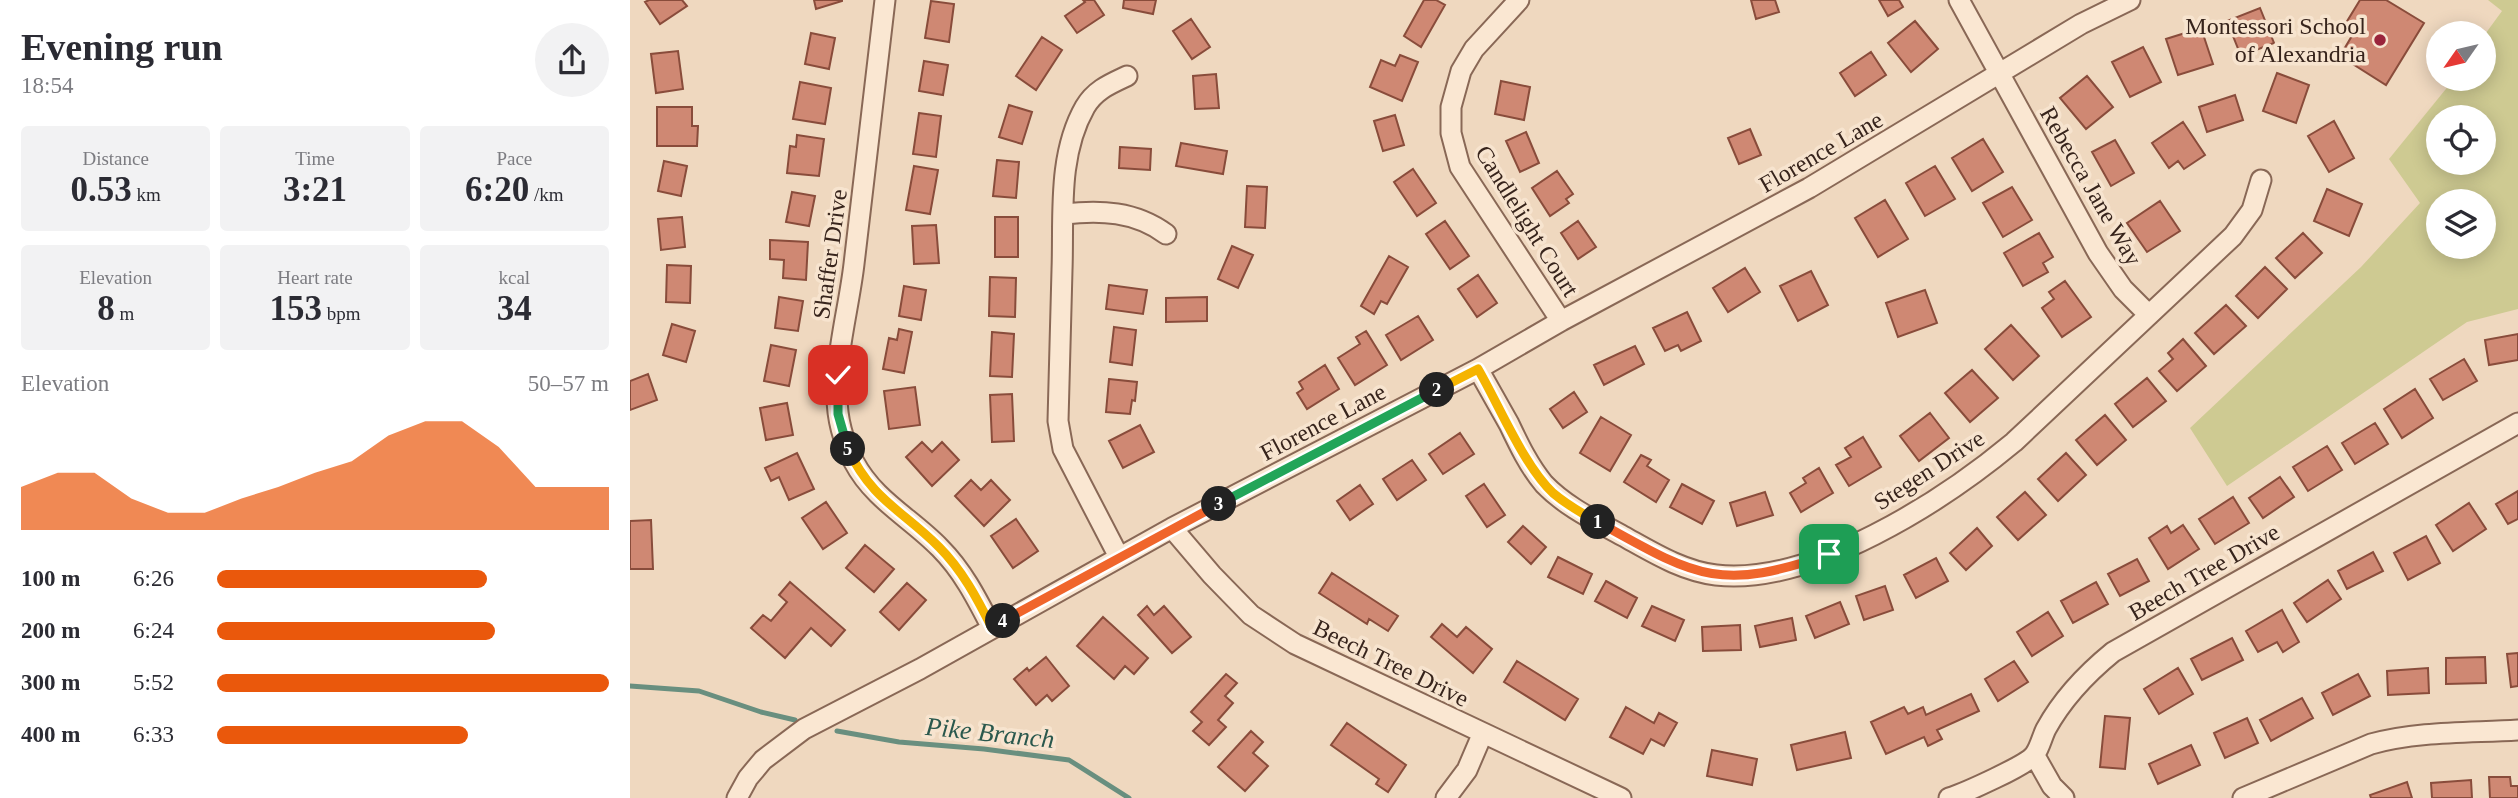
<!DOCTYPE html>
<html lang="en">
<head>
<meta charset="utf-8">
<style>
  :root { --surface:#fff; --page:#f2f2f3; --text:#2b2b33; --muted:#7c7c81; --accent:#ea580c }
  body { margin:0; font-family:"Times New Roman",serif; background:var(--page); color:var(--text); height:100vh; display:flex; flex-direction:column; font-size:26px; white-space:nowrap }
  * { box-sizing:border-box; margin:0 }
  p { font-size:23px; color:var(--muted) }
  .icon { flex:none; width:38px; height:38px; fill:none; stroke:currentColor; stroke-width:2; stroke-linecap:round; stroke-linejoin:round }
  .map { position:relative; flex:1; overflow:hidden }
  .details { display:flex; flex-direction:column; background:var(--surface); width:630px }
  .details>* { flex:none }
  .needle { width:46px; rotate:236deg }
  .fabs { position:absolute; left:1796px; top:21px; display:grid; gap:14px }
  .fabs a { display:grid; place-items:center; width:70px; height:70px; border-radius:50%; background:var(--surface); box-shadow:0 4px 18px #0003; font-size:35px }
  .pin { position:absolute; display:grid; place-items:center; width:60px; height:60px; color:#fff; margin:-30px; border-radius:14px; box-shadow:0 4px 10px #0006 }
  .km { position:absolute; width:35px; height:35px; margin:-18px; border-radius:50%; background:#222; color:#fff; font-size:19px; line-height:35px; text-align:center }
  .round { display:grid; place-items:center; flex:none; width:74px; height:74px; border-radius:37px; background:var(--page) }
  .overview { display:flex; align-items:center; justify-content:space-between; height:119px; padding:0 21px }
  h1 { font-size:38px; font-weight:700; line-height:52px }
  .figures { display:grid; grid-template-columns:repeat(3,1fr); gap:10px; height:119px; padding:7px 21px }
  .figures div { display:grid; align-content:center; border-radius:7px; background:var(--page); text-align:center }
  .figures b { font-size:35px; font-weight:700 }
  .figures small { font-size:19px; font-weight:400 }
  .figures p { font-size:19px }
  .chart { height:196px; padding:14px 21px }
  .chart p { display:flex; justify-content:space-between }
  .chart svg { width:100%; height:126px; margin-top:7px; fill:var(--accent); opacity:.7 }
  ul { padding:0 21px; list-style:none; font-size:23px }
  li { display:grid; grid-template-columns:112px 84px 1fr; align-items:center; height:52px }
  li i { height:18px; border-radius:9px; background:var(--accent) }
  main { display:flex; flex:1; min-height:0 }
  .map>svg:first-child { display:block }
</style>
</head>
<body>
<main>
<section class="details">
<div class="overview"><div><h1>Evening run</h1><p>18:54</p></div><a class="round"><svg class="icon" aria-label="share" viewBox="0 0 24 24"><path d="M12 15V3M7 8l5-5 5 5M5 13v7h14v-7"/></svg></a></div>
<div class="figures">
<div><p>Distance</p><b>0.53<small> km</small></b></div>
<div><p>Time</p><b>3:21</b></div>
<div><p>Pace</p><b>6:20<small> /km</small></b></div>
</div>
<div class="figures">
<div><p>Elevation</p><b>8<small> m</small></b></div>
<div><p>Heart rate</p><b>153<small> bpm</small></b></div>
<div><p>kcal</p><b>34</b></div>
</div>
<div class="chart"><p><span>Elevation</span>50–57 m</p>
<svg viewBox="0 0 160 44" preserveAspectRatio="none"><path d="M0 44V29L10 24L20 24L30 33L40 38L50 38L60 33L70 29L80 24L90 20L100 11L110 6L120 6L130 15L140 29L150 29L160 29V44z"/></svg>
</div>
<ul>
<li><b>100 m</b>6:26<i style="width:69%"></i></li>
<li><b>200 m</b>6:24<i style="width:71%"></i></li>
<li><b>300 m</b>5:52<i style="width:100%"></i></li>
<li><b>400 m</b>6:33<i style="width:64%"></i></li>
</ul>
</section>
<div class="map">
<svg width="1888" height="798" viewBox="0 0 1888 798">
  <rect width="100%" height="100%" fill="#efd8bf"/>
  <path fill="#ceca92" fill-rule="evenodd" d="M 1858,0 L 1888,0 L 1888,309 L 1837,322 L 1597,486 L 1560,428 L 1731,267 L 1790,203 L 1759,159 L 1824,79 L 1853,79 L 1853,37 L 1872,11 ZM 1808,117 L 1853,117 L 1853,163 L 1808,163 ZM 1808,201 L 1853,201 L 1853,247 L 1808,247 Z"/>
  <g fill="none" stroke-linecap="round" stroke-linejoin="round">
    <path stroke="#698f7f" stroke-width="5" d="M 0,686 L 69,691 L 131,712 L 165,720
      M 207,731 L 269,742 L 354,749 L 439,760 L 499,798"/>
  </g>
  <path fill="#cf8873" stroke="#894c3b" stroke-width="2" d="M 19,0 L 52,0 L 57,6 L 30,24 L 15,2 Z
    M 184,0 L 212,0 L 212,1 L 186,9 Z
    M 453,0 L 464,0 L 474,15 L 447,33 L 435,16 L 455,2 Z
    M 494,0 L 526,0 L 523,14 L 493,8 Z
    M 794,0 L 806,0 L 815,5 L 791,47 L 774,36 Z
    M 1121,0 L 1145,0 L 1149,12 L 1126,19 Z
    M 1249,0 L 1269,0 L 1273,7 L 1258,16 Z
    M 1730,0 L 1756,0 L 1794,23 L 1756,85 L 1710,56 L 1726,29 L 1716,23 Z
    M 301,1 L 324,4 L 319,42 L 295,38 Z
    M 1630,8 L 1644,43 L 1611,56 L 1597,21 Z
    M 561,19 L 580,47 L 562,59 L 543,31 Z
    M 1285,21 L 1308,49 L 1281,72 L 1258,43 Z
    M 1571,28 L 1583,64 L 1548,75 L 1536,39 Z
    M 181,33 L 205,38 L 199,69 L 175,64 Z
    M 412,37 L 432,50 L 406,90 L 386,76 Z
    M 1513,47 L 1531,82 L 1500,97 L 1482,62 Z
    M 48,51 L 53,89 L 26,93 L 21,54 Z
    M 1241,52 L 1256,75 L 1225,96 L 1210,73 Z
    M 770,55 L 788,62 L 772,101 L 740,87 L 751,60 L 765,66 Z
    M 294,61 L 318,65 L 313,95 L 289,91 Z
    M 1647,73 L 1679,85 L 1666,123 L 1633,111 Z
    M 586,74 L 589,108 L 565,109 L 563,76 Z
    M 1457,76 L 1483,107 L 1456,129 L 1430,98 Z
    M 871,81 L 900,87 L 894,120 L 865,114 Z
    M 170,82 L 201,88 L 195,124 L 163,119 Z
    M 1605,95 L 1613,120 L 1577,132 L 1569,107 Z
    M 379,105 L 402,112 L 392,144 L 369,137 Z
    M 27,107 L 62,107 L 62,126 L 68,126 L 67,146 L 27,146 Z
    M 289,113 L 311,116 L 306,157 L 283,154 Z
    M 765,115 L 774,145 L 753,151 L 744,121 Z
    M 1704,121 L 1724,158 L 1699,172 L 1678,136 Z
    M 1553,122 L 1575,155 L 1554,169 L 1548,161 L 1539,168 L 1522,143 Z
    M 1120,129 L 1131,155 L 1109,164 L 1098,138 Z
    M 896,132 L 909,163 L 890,172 L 876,141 Z
    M 167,135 L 194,139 L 189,176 L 157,173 L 160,146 L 166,147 Z
    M 1353,139 L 1373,172 L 1342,191 L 1322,158 Z
    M 1485,140 L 1504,173 L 1481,186 L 1462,152 Z
    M 551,143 L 597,151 L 593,174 L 546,166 Z
    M 490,147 L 521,149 L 520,170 L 489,168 Z
    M 367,160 L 389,162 L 386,198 L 363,196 Z
    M 34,161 L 57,166 L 51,196 L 28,191 Z
    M 284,166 L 308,170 L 300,214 L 276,210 Z
    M 1305,166 L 1325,199 L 1295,216 L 1276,183 Z
    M 783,169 L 806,203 L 787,216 L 764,182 Z
    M 927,171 L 943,194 L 936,199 L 939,203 L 920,216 L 902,188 Z
    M 617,186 L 637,187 L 635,228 L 615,227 Z
    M 1382,187 L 1402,220 L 1373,237 L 1353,203 Z
    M 1697,189 L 1732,204 L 1719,236 L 1684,221 Z
    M 162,192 L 185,196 L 179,226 L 156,222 Z
    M 1255,200 L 1278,239 L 1248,257 L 1225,218 Z
    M 1530,201 L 1550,231 L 1517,252 L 1497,223 Z
    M 52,217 L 55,247 L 31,250 L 28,219 Z
    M 365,217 L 388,217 L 388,257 L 365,257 Z
    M 815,221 L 839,256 L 820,269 L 796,234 Z
    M 948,221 L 966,247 L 948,259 L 931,233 Z
    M 306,225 L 309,263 L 284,264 L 282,226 Z
    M 1409,233 L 1423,257 L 1413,263 L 1418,272 L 1393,286 L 1374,253 Z
    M 1673,233 L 1692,253 L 1665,278 L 1646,258 Z
    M 140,240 L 178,242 L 176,280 L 153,278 L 154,260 L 140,259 Z
    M 602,246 L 623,255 L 608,288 L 588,279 Z
    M 759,256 L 778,267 L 757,304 L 751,301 L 744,314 L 731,306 Z
    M 37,265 L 61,266 L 60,303 L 36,302 Z
    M 1635,267 L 1657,289 L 1628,318 L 1606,296 Z
    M 1115,268 L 1130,292 L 1098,312 L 1083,288 Z
    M 1181,271 L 1198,305 L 1168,321 L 1150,286 Z
    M 848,275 L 867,303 L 847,317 L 828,289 Z
    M 360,277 L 386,278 L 385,317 L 359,316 Z
    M 1435,281 L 1461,317 L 1432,337 L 1412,308 L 1424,299 L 1419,292 Z
    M 479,285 L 517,290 L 513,314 L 476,309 Z
    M 274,286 L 296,290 L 291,320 L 269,316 Z
    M 1295,290 L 1307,323 L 1268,337 L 1256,303 Z
    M 149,297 L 173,301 L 168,331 L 145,328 Z
    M 577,297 L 577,321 L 536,322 L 536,298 Z
    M 1596,305 L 1616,326 L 1584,354 L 1565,333 Z
    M 1057,312 L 1071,341 L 1051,351 L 1048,345 L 1035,351 L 1023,328 Z
    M 788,316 L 803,340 L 771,360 L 756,335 Z
    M 42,324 L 65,331 L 56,362 L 33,355 Z
    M 1381,325 L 1409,356 L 1383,380 L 1355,349 Z
    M 484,327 L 506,330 L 502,365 L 480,362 Z
    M 269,329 L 282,332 L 274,373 L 253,369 L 259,338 L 267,340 Z
    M 736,331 L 757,365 L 725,385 L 708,358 L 730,344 L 726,337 Z
    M 362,332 L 384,334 L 382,377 L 360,376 Z
    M 1888,334 L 1888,360 L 1859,365 L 1855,340 Z
    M 1553,339 L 1576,366 L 1547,391 L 1529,371 L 1543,359 L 1538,353 Z
    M 141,345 L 166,350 L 159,386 L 134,381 Z
    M 1005,346 L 1014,364 L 974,385 L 964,365 Z
    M 1834,359 L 1847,381 L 1813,400 L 1800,379 Z
    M 695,365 L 709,389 L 677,409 L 667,393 L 673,389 L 669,382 Z
    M 1342,370 L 1368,398 L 1340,422 L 1315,393 Z
    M 18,374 L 27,400 L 0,410 L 0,381 Z
    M 1517,378 L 1536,401 L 1503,427 L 1485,404 Z
    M 479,379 L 507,382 L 505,401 L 502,400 L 500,414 L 476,412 Z
    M 285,387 L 290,425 L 259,429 L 254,391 Z
    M 1785,389 L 1803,418 L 1772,438 L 1754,409 Z
    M 944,392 L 957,412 L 933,428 L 920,409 Z
    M 382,394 L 384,441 L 362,442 L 360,395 Z
    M 157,403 L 163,435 L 136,440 L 130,408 Z
    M 1300,413 L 1319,438 L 1289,461 L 1270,436 Z
    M 1475,415 L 1496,440 L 1467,465 L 1446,440 Z
    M 971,417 L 1001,435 L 980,471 L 950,453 Z
    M 1745,423 L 1758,444 L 1725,464 L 1712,443 Z
    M 510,425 L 524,452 L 493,468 L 479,441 Z
    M 830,433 L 844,454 L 813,474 L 799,454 Z
    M 1233,437 L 1251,467 L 1219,486 L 1206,465 L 1221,457 L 1215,448 Z
    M 292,442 L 302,452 L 312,442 L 329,460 L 302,486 L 276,457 Z
    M 1697,446 L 1712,470 L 1678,491 L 1663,467 Z
    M 167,453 L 184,489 L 159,500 L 149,477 L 141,481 L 135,468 Z
    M 1436,453 L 1456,475 L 1428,501 L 1408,479 Z
    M 1011,455 L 1021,460 L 1017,466 L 1039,480 L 1026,502 L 994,482 Z
    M 782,460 L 796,480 L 767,500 L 753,479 Z
    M 1189,468 L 1203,493 L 1171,512 L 1160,493 L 1176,483 L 1173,478 Z
    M 1650,477 L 1664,497 L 1633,518 L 1619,498 Z
    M 341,480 L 351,490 L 361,480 L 380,500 L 354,526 L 325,496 Z
    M 854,484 L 875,515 L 857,527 L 836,496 Z
    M 1052,484 L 1084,501 L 1072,524 L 1040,507 Z
    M 730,485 L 743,504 L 720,520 L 707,501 Z
    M 1888,491 L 1888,519 L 1878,524 L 1866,504 Z
    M 1135,492 L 1143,515 L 1107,526 L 1100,503 Z
    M 1395,492 L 1416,515 L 1388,540 L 1367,517 Z
    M 1603,497 L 1619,523 L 1585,544 L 1569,519 Z
    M 196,502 L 217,533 L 193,549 L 172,518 Z
    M 1839,503 L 1856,529 L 1823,551 L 1806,525 Z
    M 386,519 L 408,551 L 383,568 L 361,536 Z
    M 21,520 L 23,569 L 0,569 L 0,521 Z
    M 1553,525 L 1569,549 L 1538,569 L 1519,538 L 1537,526 L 1541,533 Z
    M 893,526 L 916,547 L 901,564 L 878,542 Z
    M 1347,528 L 1362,546 L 1336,570 L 1320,553 Z
    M 1796,536 L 1810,563 L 1778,580 L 1764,553 Z
    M 235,545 L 264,569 L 244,592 L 216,568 Z
    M 1743,552 L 1753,571 L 1717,589 L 1708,571 Z
    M 928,557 L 962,574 L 953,594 L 918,577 Z
    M 1306,558 L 1318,581 L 1286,598 L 1274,575 Z
    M 1507,559 L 1519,581 L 1490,596 L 1478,574 Z
    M 702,573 L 768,616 L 758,631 L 739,619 L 737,624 L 689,593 Z
    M 1698,580 L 1711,599 L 1677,622 L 1664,603 Z
    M 976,581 L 1007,598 L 997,618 L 965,601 Z
    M 160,582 L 215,630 L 201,646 L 181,628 L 155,658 L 121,628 L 133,615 L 141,621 L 157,602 L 149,595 Z
    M 1466,582 L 1478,604 L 1443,623 L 1431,601 Z
    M 277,583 L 296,600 L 269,630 L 250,612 Z
    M 1255,586 L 1263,610 L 1234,620 L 1226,596 Z
    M 1210,602 L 1219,624 L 1185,638 L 1176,616 Z
    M 517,606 L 524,615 L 534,606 L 561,637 L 542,653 L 508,615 Z
    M 1022,606 L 1054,620 L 1045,641 L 1012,626 Z
    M 1652,610 L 1669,642 L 1653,652 L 1647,642 L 1628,652 L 1616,631 Z
    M 1418,612 L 1433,636 L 1402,656 L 1387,632 Z
    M 473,617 L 518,658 L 504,674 L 495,666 L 484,679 L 447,646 Z
    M 1162,618 L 1166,640 L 1130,647 L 1125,626 Z
    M 812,624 L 827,637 L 836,627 L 862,649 L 843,673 L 801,637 Z
    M 1110,625 L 1111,650 L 1073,651 L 1072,627 Z
    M 1602,638 L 1613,660 L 1572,680 L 1561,659 Z
    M 1888,653 L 1888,686 L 1881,687 L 1877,654 Z
    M 416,657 L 439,686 L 422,701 L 417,695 L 406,705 L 384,679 L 397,668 L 399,671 Z
    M 1855,657 L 1856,683 L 1816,684 L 1816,658 Z
    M 887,661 L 948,699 L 935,720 L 874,682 Z
    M 1384,661 L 1398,682 L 1368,701 L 1355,679 Z
    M 1548,668 L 1563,694 L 1529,714 L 1514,689 Z
    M 1798,668 L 1799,693 L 1758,695 L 1757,671 Z
    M 596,674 L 607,683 L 595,696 L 603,703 L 588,720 L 596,727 L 579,745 L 563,731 L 572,722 L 561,712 Z
    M 1728,674 L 1740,696 L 1703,715 L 1692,693 Z
    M 1341,694 L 1349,711 L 1307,730 L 1312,739 L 1298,746 L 1294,737 L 1256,754 L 1241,722 L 1274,707 L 1278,714 L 1293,707 L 1296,715 Z
    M 1672,698 L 1683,718 L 1641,741 L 1630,720 Z
    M 996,707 L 1024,723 L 1029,713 L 1047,723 L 1034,746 L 1021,739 L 1013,754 L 980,737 Z
    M 1475,716 L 1500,718 L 1495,769 L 1470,767 Z
    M 1617,718 L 1628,743 L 1595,758 L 1584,733 Z
    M 717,723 L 776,765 L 758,792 L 746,784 L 749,779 L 701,745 Z
    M 621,731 L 633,742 L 623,753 L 638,766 L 615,791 L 588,767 Z
    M 1215,732 L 1221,758 L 1167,770 L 1161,745 Z
    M 1561,745 L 1570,765 L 1528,784 L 1519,764 Z
    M 1082,750 L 1127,759 L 1122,785 L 1077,776 Z
    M 1859,777 L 1880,777 L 1881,786 L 1888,786 L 1888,798 L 1860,798 Z
    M 1841,780 L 1842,798 L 1802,798 L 1801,783 Z
    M 1777,782 L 1782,798 L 1741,798 L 1740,795 Z"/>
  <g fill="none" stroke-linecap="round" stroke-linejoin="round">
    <defs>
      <path id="street" d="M 255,0 C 245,88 235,176 224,264 C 219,307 206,352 207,396 C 207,419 213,441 224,462 C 244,500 281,518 310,548 C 333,571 347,599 362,628
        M 889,0 L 844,49 L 831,71 L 821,107 L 821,133 L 830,167 L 931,321
        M 1329,0 L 1468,253 L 1493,289 L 1519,315
        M 434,214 C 470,210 505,211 536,234
        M 848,369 C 858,387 869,406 879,424 C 889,445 899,466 914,484 C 936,507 966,521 993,536 C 1022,552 1052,571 1086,575 C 1182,586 1313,501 1384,442 L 1603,236 L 1622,210 L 1631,180
        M 542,528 L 582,575 L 621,615 L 665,644 L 991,798
        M 489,557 L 433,449 L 428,421 C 429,371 431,321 432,270 C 434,217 427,156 455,107 C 465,90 480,84 497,76
        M 1405,756 L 1422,786 L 1434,798
        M 107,798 L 118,778 L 133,760 L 174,729 L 290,669 L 542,528 L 848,369 L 931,321 L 1179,188 L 1451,24 L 1500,0
        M 816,798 L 837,770 L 852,735
        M 1319,798 C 1334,793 1398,765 1405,754 C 1410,747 1412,737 1416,729 C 1433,698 1456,674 1483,652 L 1888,423
        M 1613,798 L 1741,744 C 1788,731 1839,733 1888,730"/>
    </defs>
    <use href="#street" stroke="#896856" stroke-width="23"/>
    <use href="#street" stroke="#fae7d2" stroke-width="19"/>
  </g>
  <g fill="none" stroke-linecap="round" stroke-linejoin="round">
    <defs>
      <path id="split-1" d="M 968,522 C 1065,576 1089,593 1199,554"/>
      <path id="split-2" d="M 807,390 L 848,369 C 869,405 894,466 923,493 C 937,505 953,514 968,522"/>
      <path id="split-3" d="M 589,504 L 807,390"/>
      <path id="split-4" d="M 373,621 L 589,504"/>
      <path id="split-5" d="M 218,449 C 242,500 272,510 309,547 C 332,570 347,598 362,628 L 373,621"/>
      <path id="split-6" d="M 208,375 L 208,414 L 218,449"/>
    </defs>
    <use href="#split-1" stroke="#fff" stroke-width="14"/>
    <use href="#split-2" stroke="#fff" stroke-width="14"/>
    <use href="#split-3" stroke="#fff" stroke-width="14"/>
    <use href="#split-4" stroke="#fff" stroke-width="14"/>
    <use href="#split-5" stroke="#fff" stroke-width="14"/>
    <use href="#split-6" stroke="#fff" stroke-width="14"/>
    <use href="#split-1" stroke="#f0652b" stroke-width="9"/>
    <use href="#split-2" stroke="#f5b400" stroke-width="9"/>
    <use href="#split-3" stroke="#22a559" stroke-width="9"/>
    <use href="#split-4" stroke="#f0652b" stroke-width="9"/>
    <use href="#split-5" stroke="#f5b400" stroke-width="9"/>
    <use href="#split-6" stroke="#22a559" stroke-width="9"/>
  </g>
  <circle fill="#9a243b" stroke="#f7e4cf" stroke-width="2.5" cx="1750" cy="40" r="7"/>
  <g text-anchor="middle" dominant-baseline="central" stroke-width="7" stroke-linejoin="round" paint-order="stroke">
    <g font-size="24" fill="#37241c" stroke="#f7e4cf" text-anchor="end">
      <text x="1736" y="26">Montessori School<tspan x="1736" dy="28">of Alexandria</tspan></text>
    </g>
    <g font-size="24" fill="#37241c" stroke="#f7e4cf">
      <text transform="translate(1191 152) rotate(-30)">Florence Lane</text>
      <text transform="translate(1461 186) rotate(60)">Rebecca Jane Way</text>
      <text transform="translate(897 221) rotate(58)">Candlelight Court</text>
      <text transform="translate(200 254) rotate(-82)">Shaffer Drive</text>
      <text transform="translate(693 422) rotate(-28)">Florence Lane</text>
      <text transform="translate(1299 470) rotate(-33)">Stegen Drive</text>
      <text transform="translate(1574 572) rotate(-30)">Beech Tree Drive</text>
      <text transform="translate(761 663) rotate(26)">Beech Tree Drive</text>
    </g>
    <g font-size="26" font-style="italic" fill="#2a584d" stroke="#f7e4cf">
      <text transform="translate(360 733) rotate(6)">Pike Branch</text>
    </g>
  </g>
</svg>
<div class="fabs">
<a><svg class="needle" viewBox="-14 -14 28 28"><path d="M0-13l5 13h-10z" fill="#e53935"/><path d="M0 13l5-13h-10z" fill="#7c7c81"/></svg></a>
<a><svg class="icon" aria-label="locate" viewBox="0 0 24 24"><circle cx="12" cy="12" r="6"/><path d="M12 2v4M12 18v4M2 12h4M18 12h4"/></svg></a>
<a><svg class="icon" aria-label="layers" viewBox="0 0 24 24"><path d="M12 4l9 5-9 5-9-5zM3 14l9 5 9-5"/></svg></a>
</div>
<div class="pin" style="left:1199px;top:554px;background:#1e9e55"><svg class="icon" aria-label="arrive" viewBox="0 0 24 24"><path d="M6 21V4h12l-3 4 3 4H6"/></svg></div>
<div class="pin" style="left:208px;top:375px;background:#d93025"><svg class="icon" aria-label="check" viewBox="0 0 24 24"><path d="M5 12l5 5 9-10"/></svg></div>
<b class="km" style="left:968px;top:522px">1</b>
<b class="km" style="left:807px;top:390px">2</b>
<b class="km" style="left:589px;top:504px">3</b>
<b class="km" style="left:373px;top:621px">4</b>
<b class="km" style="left:218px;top:449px">5</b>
</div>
</main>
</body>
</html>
